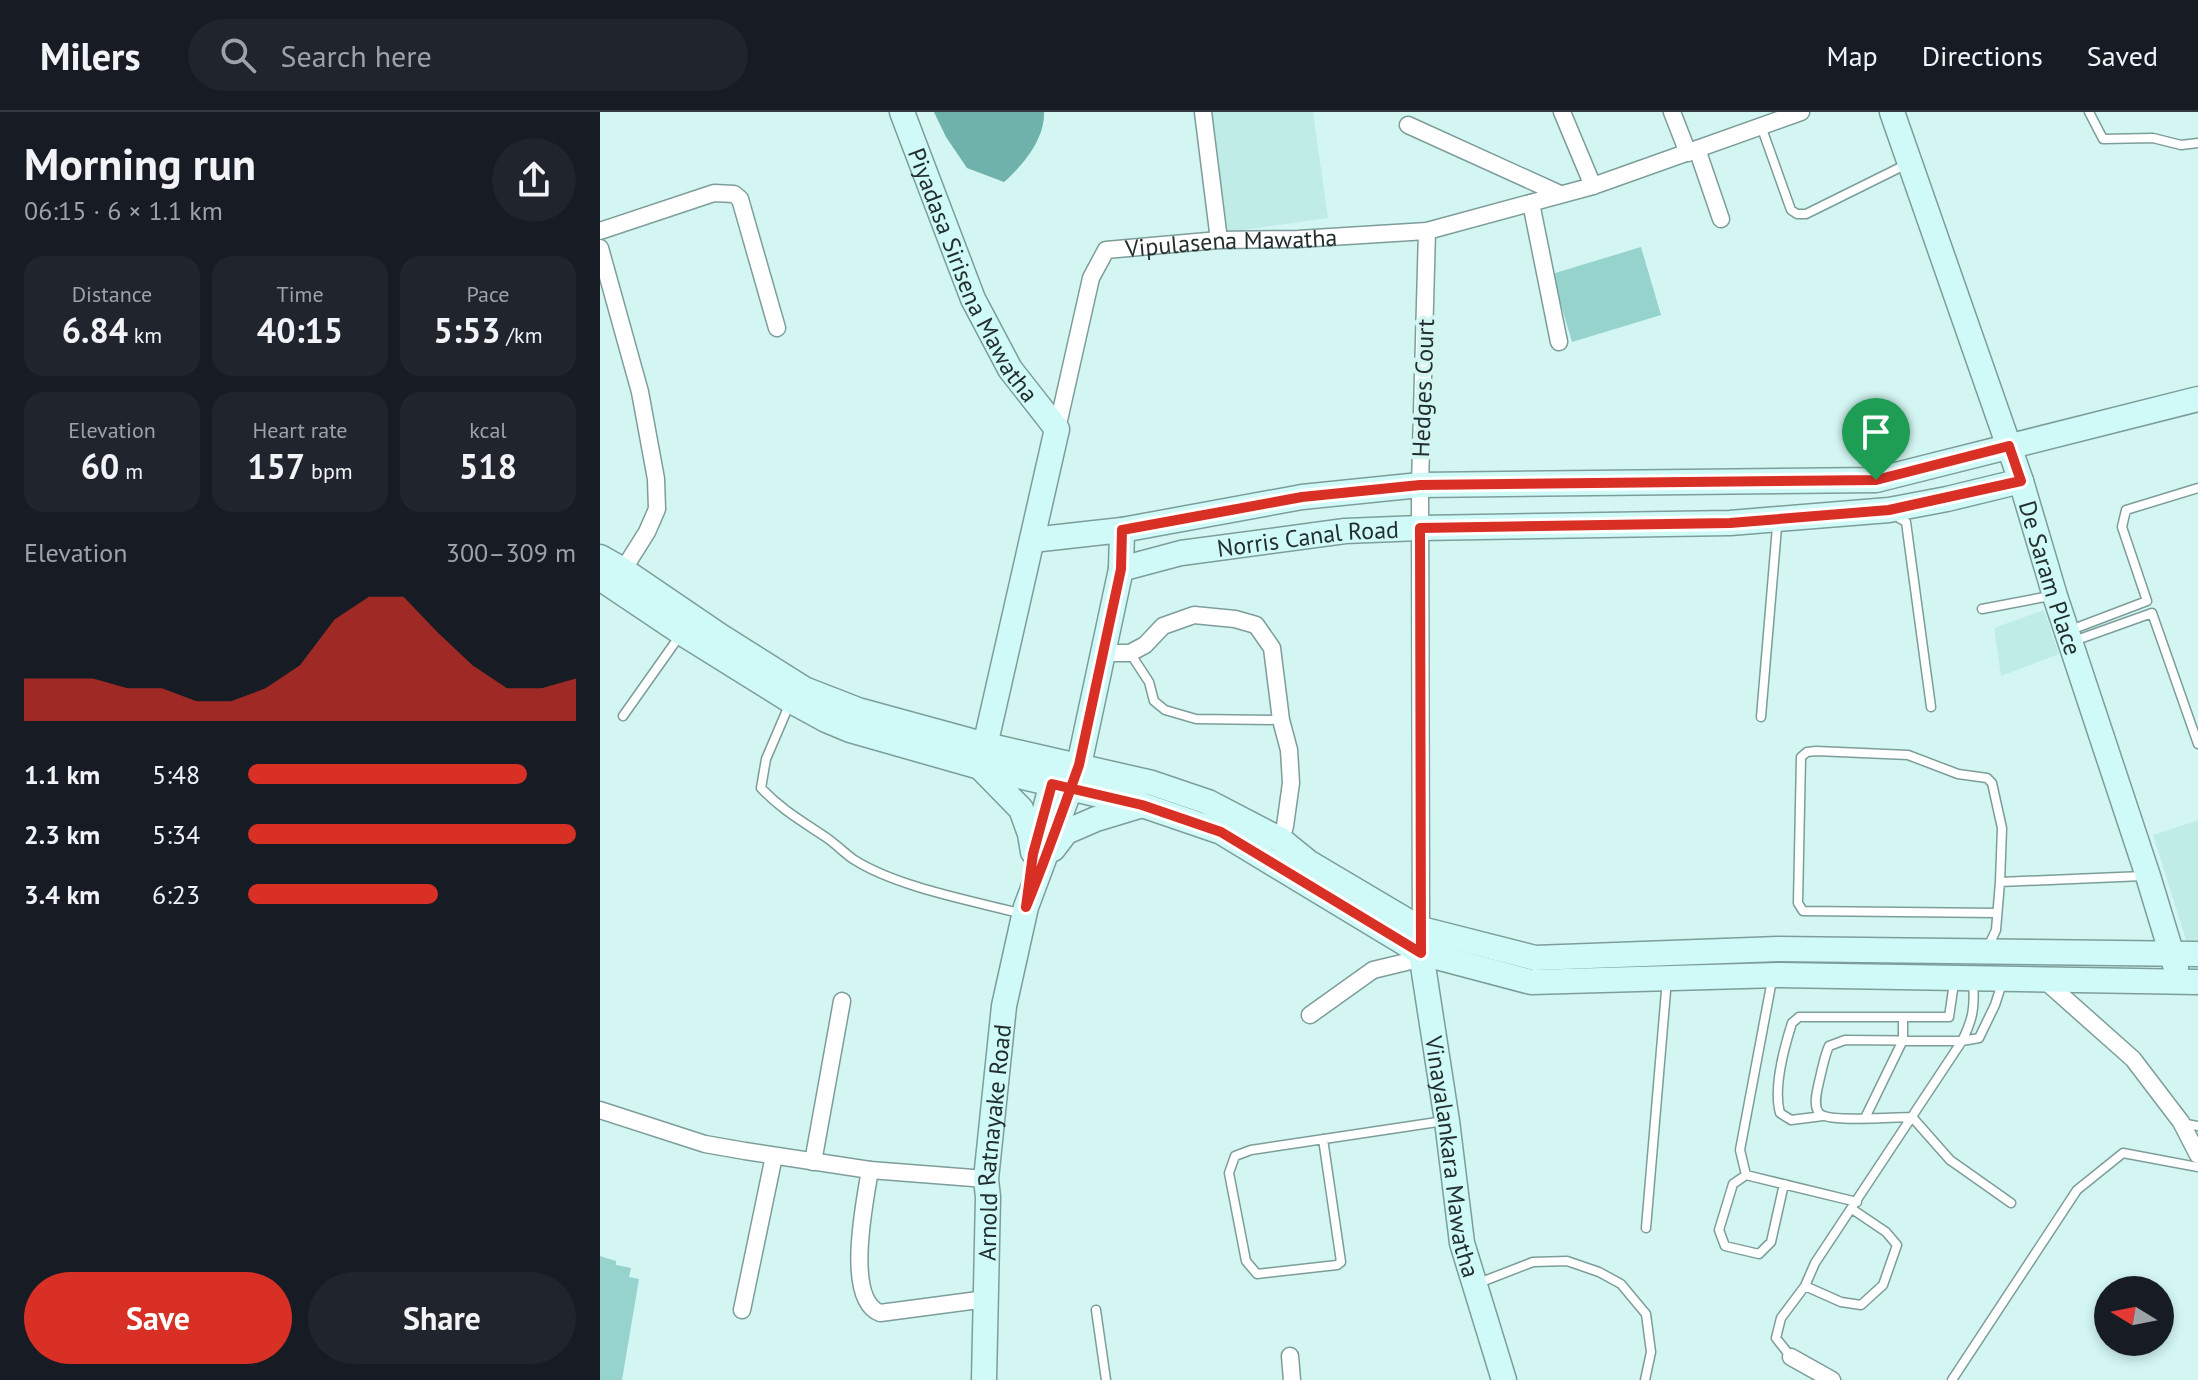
<!DOCTYPE html>
<html lang="en">
<head>
<meta charset="utf-8">
<style>
  :root { --surface:#171b24; --page:#20242c; --text:#f1f3f6; --muted:#9ea1a6; --line:#363941; --accent:#d93025 }
  body { margin:0; font-family:"PT Sans",sans-serif; background:var(--page); color:var(--text); height:100vh; display:flex; flex-direction:column; font-size:30px; white-space:nowrap }
  * { box-sizing:border-box; margin:0 }
  p { font-size:26px; color:var(--muted) }
  .icon { flex:none; width:44px; height:44px; fill:none; stroke:currentColor; stroke-width:2; stroke-linecap:round; stroke-linejoin:round }
  .map { position:relative; flex:1; overflow:hidden }
  .sheet { display:flex; flex-direction:column; background:var(--surface); width:600px }
  .sheet>* { flex:none }
  .needle { width:52px; rotate:280deg }
  .fabs { position:absolute; left:1494px; top:1164px; display:grid; gap:16px }
  .fabs a { display:grid; place-items:center; width:80px; height:80px; border-radius:50%; background:var(--surface); box-shadow:0 4px 12px #0003; font-size:40px }
  .pin { position:absolute; display:grid; place-items:center; width:68px; height:68px; color:#fff; margin:-82px -34px; border-radius:50% 50% 50% 0; rotate:-45deg; box-shadow:0 0 8px #0007 }
  .pin .icon { rotate:45deg }
  .round { display:grid; place-items:center; flex:none; width:84px; height:84px; border-radius:42px; background:var(--page) }
  .headline { display:flex; align-items:center; justify-content:space-between; height:136px; padding:0 24px }
  h1 { font-size:44px; font-weight:600; line-height:60px }
  .figures { display:grid; grid-template-columns:repeat(3,1fr); gap:12px; height:136px; padding:8px 24px }
  .figures div { display:grid; align-content:center; border-radius:20px; background:var(--page); text-align:center }
  .figures b { font-size:34px; font-weight:600 }
  .figures small { font-size:22px; font-weight:400 }
  .figures p { font-size:22px }
  .chart { height:224px; padding:16px 24px }
  .chart p { display:flex; justify-content:space-between }
  .chart svg { width:100%; height:144px; margin-top:8px; fill:var(--accent); opacity:.7 }
  .action { display:flex; gap:16px; margin-top:auto; padding:16px 24px }
  .action a { flex:1; height:92px; border-radius:48px; background:var(--accent); color:#fff; font-size:32px; font-weight:600; line-height:92px; text-align:center }
  .action a+a { background:var(--page); color:var(--text) }
  ul { padding:0 24px; list-style:none; font-size:26px }
  li { display:grid; grid-template-columns:128px 96px 1fr; align-items:center; height:60px }
  li i { height:20px; border-radius:10px; background:var(--accent) }
  header { display:flex; align-items:center; gap:48px; box-sizing:border-box; height:112px; padding:0 40px; background:var(--surface); border-bottom:2px solid var(--line) }
  header strong { font-size:38px }
  nav { display:flex; gap:44px; margin-inline-start:auto; font-size:28px }
  .search { width:560px; height:72px; background:var(--page); display:flex; align-items:center; gap:20px; box-sizing:border-box; padding:0 28px; border-radius:44px; color:var(--muted); font-size:30px }
  main { display:flex; flex:1; min-height:0 }
  .map>svg:first-child { display:block }
</style>
</head>
<body>
<header>
<strong>Milers</strong>
<div class="search"><svg class="icon" aria-label="search" viewBox="0 0 24 24"><circle cx="10" cy="10" r="6"/><path d="M15 15l6 6"/></svg>Search here</div>
<nav><a>Map</a><a>Directions</a><a>Saved</a></nav>
</header>
<main>
<section class="sheet">
<div class="headline"><div><h1>Morning run</h1><p>06:15 · 6 × 1.1 km</p></div><a class="round"><svg class="icon" aria-label="share" viewBox="0 0 24 24"><path d="M12 15V3M7 8l5-5 5 5M5 13v7h14v-7"/></svg></a></div>
<div class="figures">
<div><p>Distance</p><b>6.84<small> km</small></b></div>
<div><p>Time</p><b>40:15</b></div>
<div><p>Pace</p><b>5:53<small> /km</small></b></div>
</div>
<div class="figures">
<div><p>Elevation</p><b>60<small> m</small></b></div>
<div><p>Heart rate</p><b>157<small> bpm</small></b></div>
<div><p>kcal</p><b>518</b></div>
</div>
<div class="chart"><p><span>Elevation</span>300–309 m</p>
<svg viewBox="0 0 160 44" preserveAspectRatio="none"><path d="M0 44V31L10 31L20 31L30 34L40 34L50 38L60 38L70 34L80 27L90 13L100 6L110 6L120 17L130 27L140 34L150 34L160 31V44z"/></svg>
</div>
<ul>
<li><b>1.1 km</b>5:48<i style="width:85%"></i></li>
<li><b>2.3 km</b>5:34<i style="width:100%"></i></li>
<li><b>3.4 km</b>6:23<i style="width:58%"></i></li>
</ul>
<div class="action"><a>Save</a><a>Share</a></div>
</section>
<div class="map">
<svg width="1598" height="1268" viewBox="0 0 1598 1268">
  <rect width="100%" height="100%" fill="#d3f6f2"/>
  <path fill="#c0ece8" d="M 607,0 L 713,0 L 728,106 L 623,121 Z
    M 1444,498 L 1459,542 L 1401,564 L 1394,516 Z
    M 1598,708 L 1598,828 L 1586,828 L 1553,723 Z"/>
  <path fill="#97d3cd" d="M 1041,135 L 1061,203 L 972,230 L 952,162 Z
    M 0,1144 L 16,1149 L 16,1153 L 31,1156 L 29,1165 L 39,1167 L 22,1268 L 0,1268 Z"/>
  <path fill="#6fb1ab" d="M 334,0 L 444,0 C 445,27 423,53 404,70 L 367,56 L 346,25 Z"/>
  <g fill="none" stroke-linecap="round" stroke-linejoin="round">
    <defs>
      <path id="lane" d="M 1489,0 L 1503,27 L 1553,26 L 1581,33 L 1598,31
        M 1161,14 L 1191,98 L 1197,102 L 1206,102 L 1307,52
        M 1299,406 L 1306,410 L 1331,595
        M 1382,497 L 1450,484
        M 1468,519 L 1547,489 L 1522,415 L 1526,398 L 1598,376
        M 1471,530 L 1552,501 L 1598,632
        M 530,541 L 549,570 L 554,589 L 565,598 L 596,607 L 681,608
        M 190,591 L 166,647 L 161,676 C 181,697 200,708 224,724 C 235,731 243,740 253,747 C 296,775 373,789 423,802
        M 23,604 L 81,522
        M 1161,605 L 1177,415
        M 1397,801 L 1203,799 L 1198,791 L 1201,645 L 1207,640 L 1216,639 L 1308,643 L 1358,662 L 1387,666 L 1392,671 L 1402,716 L 1400,770
        M 1388,835 L 1396,818 L 1400,770 L 1543,764
        M 1402,871 L 1395,893 L 1379,926 L 1362,929 L 1245,928 L 1229,934 C 1224,945 1222,958 1219,970 C 1217,979 1213,993 1219,1001 C 1227,1011 1297,1005 1312,1005 L 1350,1048 L 1411,1091
        M 1223,1004 L 1191,1008 L 1180,1001 C 1173,976 1184,936 1192,911 L 1199,905 L 1349,905 L 1354,871
        M 1265,1006 L 1303,928 L 1303,905
        M 1581,1011 L 1598,1014
        M 723,1027 L 741,1150 L 737,1153 L 657,1162 L 646,1149 L 629,1061 L 635,1044 L 651,1038 L 844,1009
        M 1146,1063 L 1140,1038 L 1172,868
        M 1184,1072 L 1171,1130 L 1159,1142 L 1125,1134 L 1119,1118 L 1133,1072 L 1146,1063 L 1257,1090
        M 1046,1116 L 1067,867
        M 876,1172 L 933,1150 L 967,1149 L 999,1160 L 1021,1172 L 1046,1202 L 1051,1240 L 1045,1268
        M 1205,1174 L 1241,1190 L 1261,1193 L 1283,1173 L 1297,1133 L 1286,1120 L 1252,1097
        M 496,1198 L 506,1268
        M 1191,1245 L 1176,1226 L 1181,1206 L 1205,1174 L 1215,1151 L 1362,929 C 1373,907 1375,895 1373,870
        M 1352,1268 L 1477,1078 L 1523,1041 L 1598,1055"/>
      <g id="street">
        <path d="M 603,0 L 619,128"/>
        <path d="M 962,0 L 993,74"/>
        <path d="M 1072,0 L 1088,41"/>
        <path d="M 808,13 L 960,82"/>
        <path d="M 1097,37 L 1121,107"/>
        <path d="M 931,91 L 959,230"/>
        <path d="M 0,119 L 114,81 L 134,82 L 140,87 L 177,216"/>
        <path d="M 0,136 L 40,280 L 56,367 L 57,397 L 47,420 L 18,466"/>
        <path id="s1" d="M 457,317 L 491,166 L 506,138 L 619,128 L 698,127 L 827,119 L 993,74 L 1201,0"/>
        <path d="M 503,541 L 530,541 L 545,533 L 563,514 L 594,503 L 635,507 L 656,513 L 672,536 L 681,608 L 689,638 L 691,671 L 685,714 L 681,728"/>
        <path d="M 821,817 L 820,373 L 827,119"/>
        <path d="M 1443,867 L 1533,947 L 1581,1010 L 1598,1043"/>
        <path d="M 710,903 L 773,858 L 823,846"/>
        <path d="M 0,998 L 105,1032 L 145,1039 L 270,1058 L 386,1067"/>
        <path d="M 213,1050 L 242,889"/>
        <path d="M 270,1058 C 265,1089 244,1187 280,1201 L 386,1187"/>
        <path d="M 142,1198 L 174,1044"/>
        <path d="M 690,1244 L 692,1268"/>
        <path d="M 1191,1245 L 1232,1268"/>
      </g>
      <g id="secondary">
        <path id="s2" d="M 302,0 L 373,187 L 410,257 L 457,317 L 382,647"/>
        <path id="s3" d="M 1292,0 L 1421,369 L 1455,484 L 1548,764 L 1576,856"/>
        <path d="M 432,428 L 522,418 L 702,385 L 820,373 L 1276,368 L 1598,287"/>
        <path d="M 0,445 L 23,458 L 120,524 L 204,577 L 258,598 L 386,633 L 552,671 L 608,690 L 681,728 L 708,750 L 821,817 L 935,846 L 1178,837 L 1598,842"/>
        <path id="s4" d="M 521,457 L 581,441 L 745,419 L 820,416 L 1130,411 L 1289,398 L 1347,387 L 1421,369"/>
        <path d="M 0,466 L 82,521 L 191,589 L 226,608 L 250,618 L 380,655 L 542,693 L 621,720 L 821,841 L 931,870 L 1179,863 L 1598,870"/>
        <path d="M 380,655 L 421,697 L 430,722 L 433,740"/>
        <path d="M 436,732 L 455,659"/>
        <path d="M 453,737 L 466,720 L 496,707 L 539,694"/>
        <path id="s5" d="M 821,827 L 821,841 L 847,1009 L 862,1131 L 904,1268"/>
        <path id="s6" d="M 384,1268 L 388,1085 L 386,1067 L 404,894 L 426,795 L 479,653 L 521,457 L 522,418"/>
      </g>
    </defs>
    <use href="#lane" stroke="#7d9d9a" stroke-width="11"/>
    <use href="#street" stroke="#7d9d9a" stroke-width="19"/>
    <use href="#secondary" stroke="#7d9d9a" stroke-width="27"/>
    <use href="#lane" stroke="#fff" stroke-width="8"/>
    <use href="#street" stroke="#fff" stroke-width="16"/>
    <use href="#secondary" stroke="#d0faf7" stroke-width="24"/>
  </g>
  <g fill="none" stroke-linecap="round" stroke-linejoin="round">
    <defs>
      <path id="route" d="M 1276,368 L 820,373 L 702,385 L 522,418 L 521,457 L 479,653 C 462,701 445,748 426,795 L 433,742 L 452,672 L 542,693 L 621,720 L 821,841 L 820,416 L 1130,411 L 1289,398 L 1421,369 L 1409,334 L 1276,368"/>
    </defs>
    <use href="#route" stroke="#fff" stroke-width="16"/>
    <use href="#route" stroke="#d93025" stroke-width="10"/>
  </g>
  <g text-anchor="middle" dominant-baseline="central" stroke-width="8" stroke-linejoin="round" paint-order="stroke">
    <g font-size="24" fill="#222f2e" stroke="#d3f6f2">
      <text stroke="none"><textPath href="#s1" startOffset="312">Vipulasena Mawatha</textPath></text>
      <text stroke="none"><textPath href="#s2" startOffset="178">Piyadasa Sirisena Mawatha</textPath></text>
      <text transform="translate(823 276) rotate(-88)">Hedges Court</text>
      <text stroke="none"><textPath href="#s4" startOffset="190">Norris Canal Road</textPath></text>
      <text stroke="none"><textPath href="#s3" startOffset="492">De Saram Place</textPath></text>
      <text stroke="none"><textPath href="#s6" startOffset="238">Arnold Ratnayake Road</textPath></text>
      <text stroke="none"><textPath href="#s5" startOffset="220">Vinayalankara Mawatha</textPath></text>
    </g>
  </g>
</svg>
<div class="fabs">
<a><svg class="needle" viewBox="-14 -14 28 28"><path d="M0-13l5 13h-10z" fill="#e53935"/><path d="M0 13l5-13h-10z" fill="#9ea1a6"/></svg></a>
</div>
<div class="pin" style="left:1276px;top:368px;background:#1e9e55"><svg class="icon" aria-label="arrive" viewBox="0 0 24 24"><path d="M6 21V4h12l-3 4 3 4H6"/></svg></div>
</div>
</main>
</body>
</html>
